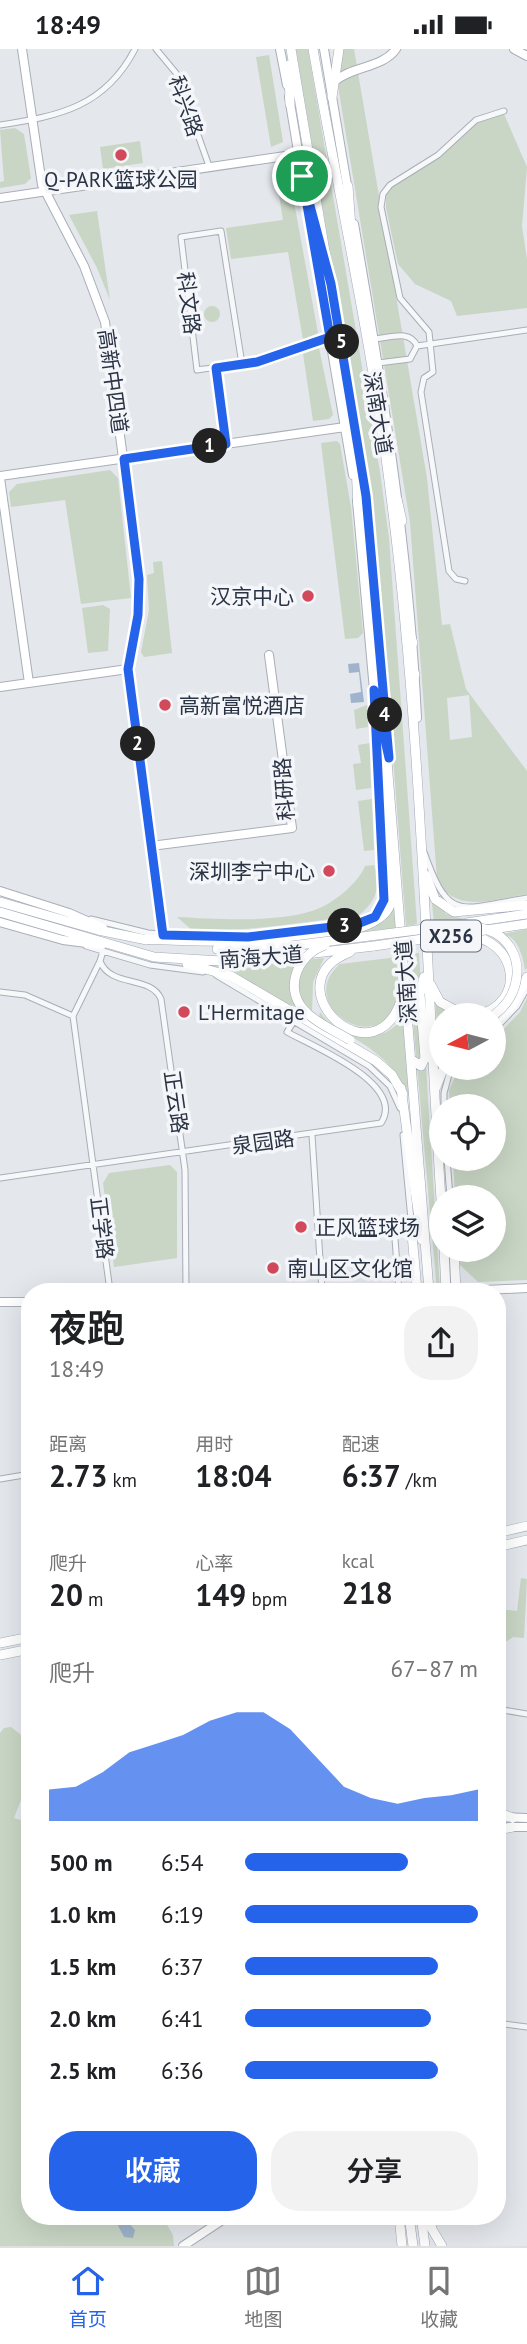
<!DOCTYPE html>
<html lang="zh">
<head>
<meta charset="utf-8">
<style>
  :root { --surface:#fff; --page:#f2f2f2; --text:#202124; --muted:#757577; --line:#e0e0e0; --accent:#2563eb }
  body { margin:0; font-family:"PT Sans","Noto Sans SC",sans-serif; background:var(--page); color:var(--text); height:100vh; display:flex; flex-direction:column; font-size:26px; white-space:nowrap }
  * { box-sizing:border-box; margin:0 }
  p { font-size:23px; color:var(--muted) }
  .icon { flex:none; width:38px; height:38px; fill:none; stroke:currentColor; stroke-width:2; stroke-linecap:round; stroke-linejoin:round }
  .map { position:relative; flex:1; overflow:hidden }
  .side { position:absolute; left:21px; top:1234px; width:485px; height:942px; display:flex; flex-direction:column; background:var(--surface); border-radius:28px; box-shadow:0 7px 28px #0002 }
  .side>* { flex:none }
  .needle { width:46px; rotate:263deg }
  .buttons { position:absolute; left:429px; top:954px; display:grid; gap:14px }
  .buttons a { display:grid; place-items:center; width:77px; height:77px; border-radius:50%; background:var(--surface); box-shadow:0 7px 28px #0002; font-size:35px }
  .pin { position:absolute; display:grid; place-items:center; width:60px; height:60px; color:#fff; margin:-30px; border:4px solid #fff; border-radius:50%; box-shadow:0 2px 7px #0007 }
  .km { position:absolute; width:35px; height:35px; margin:-18px; border-radius:50%; background:#222; color:#fff; font-size:19px; line-height:35px; text-align:center }
  .round { display:grid; place-items:center; flex:none; width:74px; height:74px; border-radius:28px; background:var(--page) }
  .head { display:flex; align-items:center; justify-content:space-between; height:119px; padding:0 28px }
  h1 { font-size:38px; font-weight:600; line-height:52px }
  .figures { display:grid; grid-template-columns:repeat(3,1fr); gap:10px; height:119px; padding:7px 28px }
  .figures div { display:grid; align-content:center }
  .figures b { font-size:30px; font-weight:600 }
  .figures small { font-size:19px; font-weight:400 }
  .figures p { font-size:19px }
  .chart { height:196px; padding:14px 28px }
  .chart p { display:flex; justify-content:space-between }
  .chart svg { width:100%; height:126px; margin-top:7px; fill:var(--accent); opacity:.7 }
  .primary-button { display:flex; gap:14px; margin-top:auto; padding:14px 28px }
  .primary-button a { flex:1; height:80px; border-radius:28px; background:var(--accent); color:#fff; font-size:28px; font-weight:600; line-height:80px; text-align:center }
  .primary-button a+a { background:var(--page); color:var(--text) }
  ul { padding:0 28px; list-style:none; font-size:23px }
  li { display:grid; grid-template-columns:112px 84px 1fr; align-items:center; height:52px }
  li i { height:18px; border-radius:9px; background:var(--accent) }
  .status { display:flex; justify-content:space-between; align-items:center; height:49px; padding:0 35px; background:var(--surface); direction:ltr }
  .status svg { height:19px; fill:currentColor }
  .tabs { display:flex; justify-content:space-around; align-items:center; height:98px; border-top:2px solid var(--line); background:var(--surface); font-size:19px; color:var(--muted) }
  .tabs a { display:grid; justify-items:center; gap:4px }
  .tabs .current { color:var(--accent) }
  .map>svg:first-child { display:block }
</style>
</head>
<body>
<div class="status"><b>18:49</b><svg viewBox="0 0 49 12"><path d="M0 12V9h3v3zM5 12V6h3v6zM10 12V3h3v9zM15 12V0h3v12zM26 1h20v11H26zM47 4h2v5h-2z"/></svg></div>
<div class="map">
<svg width="527" height="2197" viewBox="0 0 527 2197">
  <rect width="100%" height="100%" fill="#e4e7ec"/>
  <path fill="#c9d6c5" fill-rule="evenodd" d="M 296,0 L 308,0 L 380,423 L 389,489 L 417,875 L 406,877 L 374,463 Z
    M 339,0 L 354,0 L 427,429 L 442,576 L 450,575 L 466,640 L 527,722 L 527,845 C 495,850 454,866 437,830 L 410,473 L 337,31 ZM 469,646 L 472,688 L 450,691 L 447,649 Z
    M 269,6 L 283,93 L 271,98 L 256,8 Z
    M 504,65 L 527,118 L 522,177 L 527,210 L 527,259 L 457,267 L 451,252 L 415,235 L 398,215 L 386,159 L 386,146 L 393,137 L 436,110 L 479,72 Z
    M 15,79 L 24,85 L 31,129 L 25,135 L 0,139 L 0,133 L 4,132 L 0,81 Z
    M 140,92 L 143,114 L 103,120 L 100,98 Z
    M 288,120 L 318,284 L 303,291 L 288,203 L 231,210 L 226,179 L 283,171 L 275,122 Z
    M 97,162 L 110,251 L 97,219 L 69,166 Z
    M204 265a8 8 0 1 1 16 0a8 8 0 1 1-16 0Z
    M 319,299 L 333,366 L 329,370 L 313,372 L 303,305 Z
    M 337,392 L 340,395 L 351,458 L 363,584 L 358,589 L 345,590 L 321,394 Z
    M 110,421 L 118,429 L 131,549 L 81,555 L 65,451 L 11,458 L 9,443 L 17,435 Z
    M 162,512 L 172,604 L 144,608 L 141,603 L 149,561 L 147,526 L 154,524 L 153,513 Z
    M 103,556 L 110,560 L 108,602 L 88,604 L 82,559 Z
    M 367,656 L 368,678 L 356,680 L 354,661 Z
    M 370,694 L 371,739 L 356,741 L 353,715 L 361,714 L 358,696 Z
    M 372,750 L 374,801 L 364,802 L 358,752 Z
    M 374,816 C 382,836 376,853 359,866 C 303,874 249,882 193,882 L 177,868 C 217,870 273,874 312,862 C 330,857 358,835 365,817 Z
    M 431,846 L 446,865 L 464,870 L 434,874 Z
    M 394,851 L 396,879 L 365,882 L 385,872 Z
    M 527,880 L 527,919 L 525,921 C 523,907 518,888 503,885 Z
    M 419,904 L 440,1242 L 437,1242 L 407,905 Z
    M 398,908 C 399,919 402,934 399,946 C 383,1015 292,956 340,915 Z
    M 324,909 L 313,933 L 312,965 L 299,963 L 201,915 L 257,916 Z
    M 527,949 L 527,1231 L 478,1233 L 459,1215 L 458,1201 L 494,1200 L 494,1148 L 455,1148 L 453,1110 L 494,1110 L 494,1057 L 450,1057 L 449,1041 L 459,1019 L 494,1018 L 494,990 L 520,963 Z
    M 435,950 L 455,966 L 441,966 L 441,1021 Z
    M 320,963 C 341,993 384,999 405,965 L 412,1056 C 395,1006 361,994 319,969 Z
    M 170,1116 L 177,1123 L 177,1209 L 114,1218 L 103,1134 L 109,1124 Z
    M 521,1529 L 527,1530 L 524,1589 L 513,1588 L 500,1597 L 501,1613 L 497,1613 L 497,1560 L 517,1562 Z
    M 11,1678 L 30,1693 L 30,1728 L 14,1769 L 30,1774 L 30,2166 L 162,2167 L 173,2186 L 174,2197 L 0,2197 L 0,1684 L 4,1679 Z"/>
  <path fill="#9fb4cc" d="M 359,614 L 364,653 L 351,654 L 350,645 L 361,643 L 359,623 L 349,624 L 348,615 Z
    M 121,2166 L 135,2181 L 133,2189 L 124,2188 L 115,2171 Z"/>
  <g fill="none" stroke-linecap="round" stroke-linejoin="round">
    <defs>
      <path id="street" d="M 156,0 L 176,24 L 209,117
        M 0,76 C 59,67 105,58 135,0
        M 374,290 C 389,289 410,280 417,297 L 410,310 L 378,314
        M 417,297 L 527,281
        M 242,315 L 221,182 L 181,188 L 197,321 C 217,318 237,317 257,313 L 330,288
        M 216,319 L 226,395
        M 465,532 L 456,530 L 449,522 L 421,343 L 424,329 L 433,323 L 429,283 L 400,249 L 381,158 L 383,145 L 390,136 L 438,106 L 476,71 L 504,62
        M 376,665 L 386,842 L 378,863
        M 424,803 C 449,874 459,860 527,849
        M 91,870 L 148,884 L 184,887
        M 246,888 L 361,874
        M 86,897 L 150,916 L 203,923
        M 103,902 L 100,912 C 110,939 151,926 161,950 L 185,1121 L 186,1242
        M 100,912 L 73,967 L 110,1242
        M 216,926 L 369,1017 L 390,1037 L 400,1059
        M 0,943 L 25,946 L 73,967
        M 494,981 L 517,957 L 527,939
        M 444,1057 L 444,1044 L 451,1018
        M 312,1086 L 322,1242
        M 403,1086 L 412,1181
        M 447,1110 L 450,1148
        M 0,1129 L 381,1074 C 407,1035 312,997 287,983 L 294,972
        M 394,1177 L 399,1242
        M 318,1184 L 411,1175
        M 0,1430 L 30,1425
        M 497,1660 L 527,1665
        M 497,1974 L 527,1978"/>
      <path id="secondary" d="M 22,0 L 42,136 L 84,217 L 105,273 L 139,530 L 138,566 L 128,620 L 163,886
        M 280,0 L 287,36
        M 324,0 L 348,142
        M 514,0 L 527,7
        M 335,32 C 352,17 383,19 396,0
        M 289,48 L 303,132
        M 0,149 L 299,105
        M 309,166 L 353,426
        M 354,175 C 383,340 409,502 417,669
        M 0,427 L 345,378
        M 0,429 L 29,634
        M 357,452 L 374,641 L 380,669
        M 0,638 L 128,620
        M 151,797 L 292,779 L 269,606
        M 0,842 L 69,864 L 103,879
        M 0,873 L 63,891 L 102,896
        M 466,1242 L 527,1239
        M 0,1253 L 30,1253
        M 497,1768 L 527,1769
        M 509,1778 L 527,1778
        M 183,2197 L 230,2166"/>
      <path id="primary" d="M 291,0 L 366,447 L 429,1242
        M 313,0 C 339,149 373,298 391,448 C 421,680 426,917 441,1151
        M 289,16 L 290,55
        M 332,48 L 339,0
        M 302,127 L 320,193
        M 348,137 L 352,193
        M 356,418 L 358,456
        M 397,450 L 402,472
        M 362,494 L 369,514
        M 407,575 L 413,594
        M 412,641 L 415,625
        M 426,826 L 435,850 L 454,863 L 527,856
        M 0,853 L 98,881 L 147,891
        M 0,863 L 154,908 L 238,913 L 374,897
        M 466,874 L 527,865
        M 465,886 C 519,890 527,955 477,966
        M 142,890 C 186,891 373,904 390,856 C 396,837 386,779 388,753
        M 217,900 L 291,897
        M 350,903 C 267,935 379,1042 404,942
        M 187,915 L 231,927 L 376,1012 L 392,1026 L 403,1045
        M 431,936 L 440,953 L 464,966
        M 494,973 L 512,956 L 527,928
        M 412,1011 L 421,1017 L 425,1009 L 420,945 L 424,928
        M 436,1038 L 444,1018
        M 401,1039 L 422,1191
        M 417,1172 L 412,1185 L 417,1242
        M 444,1200 L 446,1242
        M 454,1200 L 456,1242
        M 497,1484 L 527,1477
        M 497,1498 L 527,1491
        M 0,1594 L 30,1588
        M 0,1606 L 30,1600
        M 497,1763 L 513,1769
        M 497,1781 L 513,1778
        M 399,2166 L 402,2197
        M 409,2166 L 413,2197
        M 421,2166 L 425,2197
        M 429,2166 L 432,2180 L 442,2197"/>
    </defs>
    <use href="#street" stroke="#a9aeb7" stroke-width="7"/>
    <use href="#secondary" stroke="#a9aeb7" stroke-width="10"/>
    <use href="#primary" stroke="#a3abb8" stroke-width="10"/>
    <use href="#street" stroke="#f7f8fa" stroke-width="5"/>
    <use href="#secondary" stroke="#fff" stroke-width="8"/>
    <use href="#primary" stroke="#fff" stroke-width="9"/>
    <defs>
      <path id="primary-bridge" d="M 325,896 C 296,906 282,943 308,965 C 320,976 337,983 350,991
        M 291,897 L 464,875 C 477,878 491,880 501,888 C 527,911 519,948 494,966
        M 374,897 L 527,875"/>
    </defs>
    <use href="#primary-bridge" stroke="#a3abb8" stroke-width="10" stroke-linecap="butt"/>
    <use href="#primary-bridge" stroke="#fff" stroke-width="9"/>
  </g>
  <g fill="none" stroke-linecap="round" stroke-linejoin="round">
    <defs>
      <path id="route" d="M 302,127 L 331,235 L 366,447 L 389,709 L 374,641 L 384,851 L 375,868 L 357,875 L 248,888 L 163,886 L 128,620 L 138,566 L 139,530 L 124,410 L 226,395 L 216,319 L 257,313 L 330,288 Z"/>
    </defs>
    <use href="#route" stroke="#fff" stroke-width="14"/>
    <use href="#route" stroke="#2563eb" stroke-width="9"/>
  </g>
  <g fill="#d1495b" stroke="#f4f6f9" stroke-width="2.5">
    <circle cx="121" cy="106" r="7"/>
    <circle cx="308" cy="547" r="7"/>
    <circle cx="165" cy="656" r="7"/>
    <circle cx="329" cy="822" r="7"/>
    <circle cx="184" cy="963" r="7"/>
    <circle cx="301" cy="1178" r="7"/>
    <circle cx="273" cy="1219" r="7"/>
  </g>
  <g text-anchor="middle" dominant-baseline="central" stroke-width="7" stroke-linejoin="round" paint-order="stroke">
    <rect fill="#f4f6f9" stroke="#676e7b" stroke-width="2" x="421" y="871.5" width="60" height="31" rx="5"/>
    <g font-size="19" font-weight="bold" fill="#2b3445">
      <text x="451" y="887">X256</text>
    </g>
    <g font-size="21" fill="#2b3445" stroke="#f4f6f9">
      <text transform="translate(186 57) rotate(71)">科兴路</text>
      <text transform="translate(189 254) rotate(83)">科文路</text>
      <text transform="translate(113 332) rotate(82)">高新中四道</text>
      <text transform="translate(378 364) rotate(81)">深南大道</text>
      <text transform="translate(284 740) rotate(-94)">科研路</text>
      <text transform="translate(261 908) rotate(-4)">南海大道</text>
      <text transform="translate(406 933) rotate(-94)">深南大道</text>
      <text transform="translate(176 1053) rotate(82)">正云路</text>
      <text transform="translate(263 1093) rotate(-8)">泉园路</text>
      <text transform="translate(102 1179) rotate(83)">正学路</text>
    </g>
    <g font-size="21" fill="#2b3445" stroke="#f4f6f9" text-anchor="start">
      <text x="121" y="130" text-anchor="middle">Q-PARK篮球公园</text>
      <text x="294" y="547" text-anchor="end">汉京中心</text>
      <text x="179" y="656">高新富悦酒店</text>
      <text x="315" y="822" text-anchor="end">深圳李宁中心</text>
      <text x="198" y="963">L'Hermitage</text>
      <text x="315" y="1178">正风篮球场</text>
      <text x="287" y="1219">南山区文化馆</text>
    </g>
  </g>
</svg>
<div class="buttons">
<a><svg class="needle" viewBox="-14 -14 28 28"><path d="M0-13l5 13h-10z" fill="#e53935"/><path d="M0 13l5-13h-10z" fill="#757577"/></svg></a>
<a><svg class="icon" aria-label="locate" viewBox="0 0 24 24"><circle cx="12" cy="12" r="6"/><path d="M12 2v4M12 18v4M2 12h4M18 12h4"/></svg></a>
<a><svg class="icon" aria-label="layers" viewBox="0 0 24 24"><path d="M12 4l9 5-9 5-9-5zM3 14l9 5 9-5"/></svg></a>
</div>
<div class="pin" style="left:302px;top:127px;background:#1e9e55"><svg class="icon" aria-label="arrive" viewBox="0 0 24 24"><path d="M6 21V4h12l-3 4 3 4H6"/></svg></div>
<b class="km" style="left:210px;top:397px">1</b>
<b class="km" style="left:138px;top:695px">2</b>
<b class="km" style="left:345px;top:877px">3</b>
<b class="km" style="left:385px;top:666px">4</b>
<b class="km" style="left:342px;top:293px">5</b>
<section class="side">
<div class="head"><div><h1>夜跑</h1><p>18:49</p></div><a class="round"><svg class="icon" aria-label="share" viewBox="0 0 24 24"><path d="M12 15V3M7 8l5-5 5 5M5 13v7h14v-7"/></svg></a></div>
<div class="figures">
<div><p>距离</p><b>2.73<small> km</small></b></div>
<div><p>用时</p><b>18:04</b></div>
<div><p>配速</p><b>6:37<small> /km</small></b></div>
</div>
<div class="figures">
<div><p>爬升</p><b>20<small> m</small></b></div>
<div><p>心率</p><b>149<small> bpm</small></b></div>
<div><p>kcal</p><b>218</b></div>
</div>
<div class="chart"><p><span>爬升</span>67–87 m</p>
<svg viewBox="0 0 160 44" preserveAspectRatio="none"><path d="M0 44V33L10 32L20 27L30 20L40 17L50 14L60 9L70 6L80 6L90 12L100 22L110 32L120 36L130 38L140 36L150 35L160 33V44z"/></svg>
</div>
<ul>
<li><b>500 m</b>6:54<i style="width:70%"></i></li>
<li><b>1.0 km</b>6:19<i style="width:100%"></i></li>
<li><b>1.5 km</b>6:37<i style="width:83%"></i></li>
<li><b>2.0 km</b>6:41<i style="width:80%"></i></li>
<li><b>2.5 km</b>6:36<i style="width:83%"></i></li>
</ul>
<div class="primary-button"><a>收藏</a><a>分享</a></div>
</section>
</div>
<nav class="tabs">
<a class="current"><svg class="icon" aria-label="home" viewBox="0 0 24 24"><path d="M3 11l9-7 9 7M6 9v11h12V9"/></svg>首页</a>
<a><svg class="icon" aria-label="map" viewBox="0 0 24 24"><path d="M3 6l6-2 6 2 6-2v14l-6 2-6-2-6 2zM9 4v14M15 6v14"/></svg>地图</a>
<a><svg class="icon" aria-label="saved" viewBox="0 0 24 24"><path d="M7 4h10v16l-5-4-5 4z"/></svg>收藏</a>
</nav>
</body>
</html>
